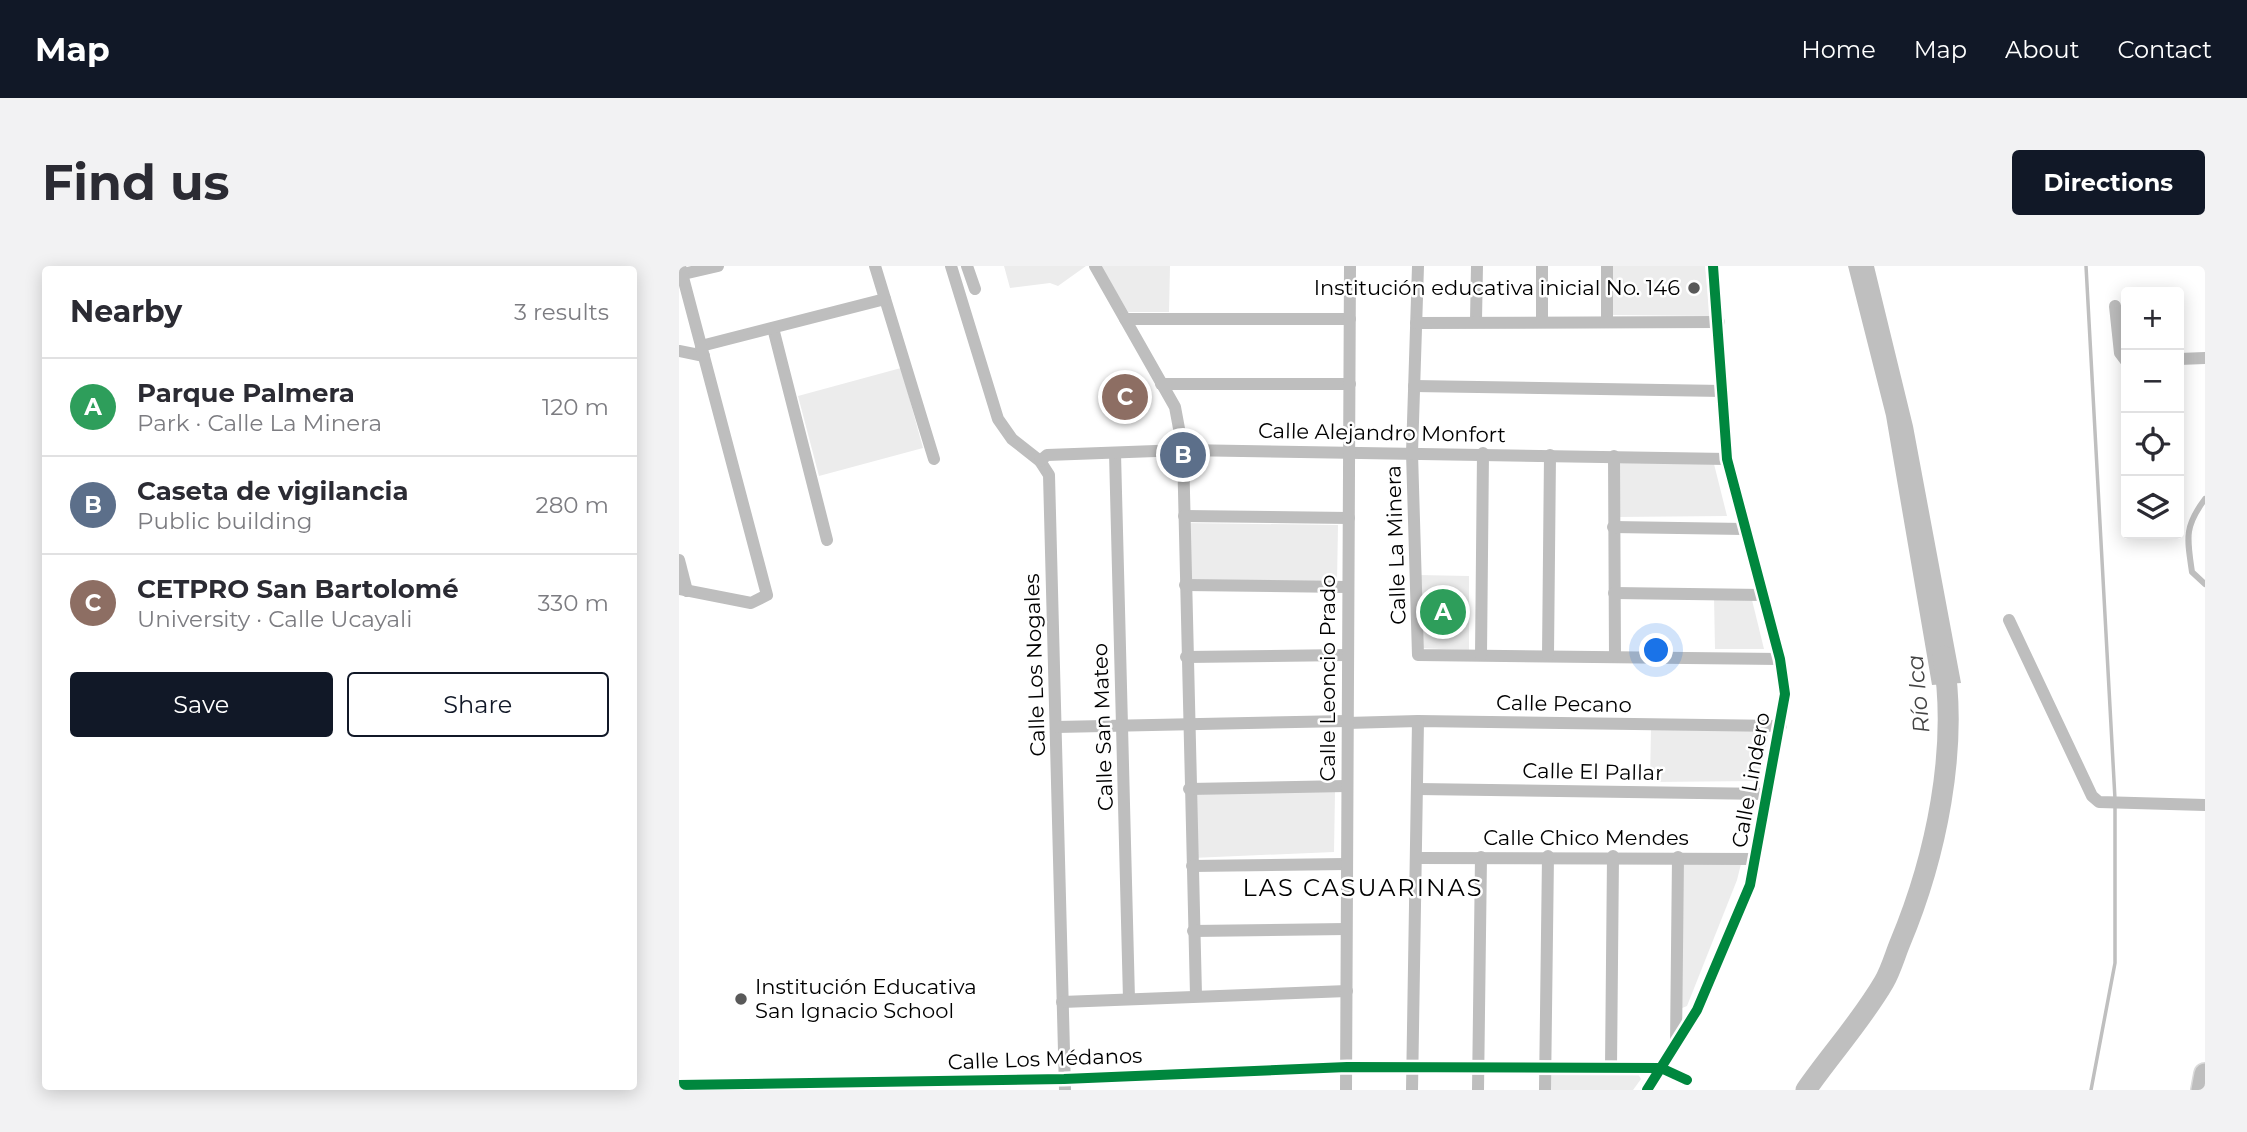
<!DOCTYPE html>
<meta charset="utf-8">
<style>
:root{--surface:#fff;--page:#f2f2f3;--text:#2b2b33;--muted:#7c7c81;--line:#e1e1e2;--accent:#111827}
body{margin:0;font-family:Montserrat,sans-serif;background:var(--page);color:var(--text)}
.controls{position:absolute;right:21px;top:21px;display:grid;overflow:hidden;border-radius:7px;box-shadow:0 4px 18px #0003}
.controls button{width:63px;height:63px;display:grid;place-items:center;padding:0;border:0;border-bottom:2px solid var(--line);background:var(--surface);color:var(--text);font:35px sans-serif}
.you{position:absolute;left:978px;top:385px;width:24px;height:24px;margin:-18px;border:5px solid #fff;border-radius:50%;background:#1a73e8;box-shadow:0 0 0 10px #1a73e833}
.badge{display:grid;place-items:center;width:46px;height:46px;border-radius:50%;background:var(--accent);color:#fff;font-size:23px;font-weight:700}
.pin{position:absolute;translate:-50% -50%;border:4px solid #fff;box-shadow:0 2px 7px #0006}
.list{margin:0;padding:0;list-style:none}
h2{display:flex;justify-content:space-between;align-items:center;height:91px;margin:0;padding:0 28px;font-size:30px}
h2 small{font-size:23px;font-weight:400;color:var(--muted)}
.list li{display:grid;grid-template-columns:46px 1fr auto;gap:21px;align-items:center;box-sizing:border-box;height:98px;padding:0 28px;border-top:2px solid var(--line)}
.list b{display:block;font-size:26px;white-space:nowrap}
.list p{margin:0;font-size:23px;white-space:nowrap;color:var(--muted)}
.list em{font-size:23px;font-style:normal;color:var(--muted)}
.actions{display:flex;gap:14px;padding:21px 28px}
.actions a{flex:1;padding:16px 0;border:2px solid var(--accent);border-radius:7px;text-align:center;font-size:24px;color:var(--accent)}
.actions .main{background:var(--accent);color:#fff}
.icon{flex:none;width:38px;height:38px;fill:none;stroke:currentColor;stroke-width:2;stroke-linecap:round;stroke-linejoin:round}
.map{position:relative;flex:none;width:1526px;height:824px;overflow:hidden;border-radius:7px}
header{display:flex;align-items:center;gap:42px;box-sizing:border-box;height:98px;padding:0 35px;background:var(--accent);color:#fff}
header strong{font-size:33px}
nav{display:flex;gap:38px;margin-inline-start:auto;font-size:24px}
.intro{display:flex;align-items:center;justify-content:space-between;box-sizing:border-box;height:168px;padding:0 42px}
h1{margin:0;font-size:49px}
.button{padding:18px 32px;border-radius:7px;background:var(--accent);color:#fff;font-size:24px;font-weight:700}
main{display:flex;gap:42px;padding:0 42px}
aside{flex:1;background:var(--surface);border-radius:7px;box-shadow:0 4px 18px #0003}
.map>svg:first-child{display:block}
</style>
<header>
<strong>Map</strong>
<nav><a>Home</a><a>Map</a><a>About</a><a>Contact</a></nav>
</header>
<div class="intro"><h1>Find us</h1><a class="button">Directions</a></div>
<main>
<aside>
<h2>Nearby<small>3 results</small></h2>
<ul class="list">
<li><span class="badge" style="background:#2e9e5b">A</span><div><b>Parque Palmera</b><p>Park · Calle La Minera</p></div><em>120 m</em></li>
<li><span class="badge" style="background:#5c6f8a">B</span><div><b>Caseta de vigilancia</b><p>Public building</p></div><em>280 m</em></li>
<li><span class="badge" style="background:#8d6e63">C</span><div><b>CETPRO San Bartolomé</b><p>University · Calle Ucayali</p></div><em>330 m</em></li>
</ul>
<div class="actions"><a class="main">Save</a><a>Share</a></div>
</aside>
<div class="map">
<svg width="1526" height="824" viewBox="0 0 1526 824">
<rect width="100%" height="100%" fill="#fff"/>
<g fill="#ececec">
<path d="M325 0H407L379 20 371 17 331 22Z"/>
<path d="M422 0H491L490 46H449Z"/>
<path d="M934 0H1026L1031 50 934 49Z"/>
<path d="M222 102 244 182 140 210 119 130Z"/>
<path d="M938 194H1034L1048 250 937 251Z"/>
<path d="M505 257 659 259 658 316 507 314Z"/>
<path d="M739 309 790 310V384L739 382Z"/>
<path d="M1035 330H1072L1085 383H1036Z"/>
<path d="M972 463 1090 465 1079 515 971 516Z"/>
<path d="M512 526H656L655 586 513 592Z"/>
<path d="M1063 594 1058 614 1008 740 1003 742 1000 595Z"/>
<path d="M866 807 959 808 962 813 954 824H866Z"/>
</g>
<path fill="#bfbfbf" d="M1169 0H1195L1234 160 1282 417 1253 419 1207 150Z"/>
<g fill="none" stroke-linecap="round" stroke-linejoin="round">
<g stroke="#bfbfbf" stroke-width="3.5">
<path d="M1407 0 1436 533"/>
<path d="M1412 824 1436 697V540"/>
</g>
<path stroke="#bfbfbf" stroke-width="21" d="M1127 824C1152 788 1183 754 1205 716 1212 704 1216 689 1221 677 1257 591 1280 482 1264 390"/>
<defs>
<path id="trunk" d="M1523 824 1526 808"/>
</defs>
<use href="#trunk" stroke="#dbdbdb" stroke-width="24"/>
<path stroke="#bebebe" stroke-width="6" d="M1526 233C1505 261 1508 272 1513 306L1526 318"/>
<g stroke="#bebebe" stroke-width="12">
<path d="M196 0 255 193"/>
<path d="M272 0 319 153 333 173 361 195 370 209 386 824"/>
<path d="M288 0 296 23"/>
<path d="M416 0 496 141 504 184 517 729"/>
<path d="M739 0 733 187 739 389 1101 393"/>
<path d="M0 9 39 0"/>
<path d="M1436 40 1441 87 1447 95"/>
<path d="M446 53H671"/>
<path d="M797 54 798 0"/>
<path d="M863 55V0"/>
<path d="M928 55V0"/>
<path d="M737 57 1040 56"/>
<path d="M94 62 148 274"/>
<path d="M22 80 206 33"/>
<path d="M0 85 25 90"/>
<path d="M1500 93 1526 92"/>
<path d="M482 118H671"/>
<path d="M735 120 1044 125"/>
<path d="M436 187 450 733"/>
<path d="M935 190 936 390"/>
<path d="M361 195 368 189 504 184 1048 193"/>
<path d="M505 250 670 252"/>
<path d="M934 261 1065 263"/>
<path d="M0 294 8 325"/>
<path d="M506 319 669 321"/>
<path d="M0 323 72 337 88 329 1 0"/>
<path d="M935 327 1084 329"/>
<path d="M1330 354 1413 530 1420 536 1526 539"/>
<path d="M802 389 804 187"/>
<path d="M869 389 871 189"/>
<path d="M507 391 669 389"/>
<path d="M668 457 739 455 1102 460"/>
<path d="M377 461 668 455"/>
<path d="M510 523 667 520"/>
<path d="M739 523 1089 528"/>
<path d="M738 592 1077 593"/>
<path d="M513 600 667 598"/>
<path d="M514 665 667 663"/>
<path d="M383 736 668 725"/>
<path d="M997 778 999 591"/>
<path d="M932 802 934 590"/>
<path d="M0 819 385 813 668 801 982 802 1008 814"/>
<path d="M667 824 671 0"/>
<path d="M733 824 739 455"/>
<path d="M799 824 802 591"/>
<path d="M866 824 869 590"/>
<path d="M968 824 1018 744 1071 619 1106 428 1101 393 1048 193 1034 0"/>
</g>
<use href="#trunk" stroke="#bebebe" stroke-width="21"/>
<defs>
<g id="cycleway">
<path d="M0 819 385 813 668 801 982 802 1008 814"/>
<path d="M968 824 1018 744 1071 619 1106 428 1101 393 1048 193 1034 0"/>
</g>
</defs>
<use href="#cycleway" stroke="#fff" stroke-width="15"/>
<use href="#cycleway" stroke="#00873e" stroke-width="10"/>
</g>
<g fill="#595959" stroke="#fff" stroke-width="2.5">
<circle cx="1015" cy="22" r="7"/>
<circle cx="62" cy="733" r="7"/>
</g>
<g text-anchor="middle" stroke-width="5" stroke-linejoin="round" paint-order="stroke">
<g font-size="21" fill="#000" stroke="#fff" text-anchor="end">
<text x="1001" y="29">Institución educativa inicial No. 146</text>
<text x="76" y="728" text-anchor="start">Institución Educativa<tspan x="76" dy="24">San Ignacio School</tspan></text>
</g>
<g font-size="21" fill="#000" stroke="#fff">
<text transform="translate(703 167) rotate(1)" y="7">Calle Alejandro Monfort</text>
<text transform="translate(717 279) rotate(-92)" y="7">Calle La Minera</text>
<text transform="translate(356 399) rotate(-92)" y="7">Calle Los Nogales</text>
<text transform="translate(649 412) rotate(-90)" y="7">Calle Leoncio Prado</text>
<text transform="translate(885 438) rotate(1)" y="7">Calle Pecano</text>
<text transform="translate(424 461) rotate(-92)" y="7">Calle San Mateo</text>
<text transform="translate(914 506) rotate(1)" y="7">Calle El Pallar</text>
<text transform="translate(1072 514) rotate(-80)" y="7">Calle Lindero</text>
<text x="907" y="579">Calle Chico Mendes</text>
<text transform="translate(366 793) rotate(-2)" y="7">Calle Los Médanos</text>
</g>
<g font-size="23" font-style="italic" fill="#444" stroke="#fff">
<text transform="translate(1239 428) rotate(-95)" y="8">Río Ica</text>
</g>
<g font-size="24" letter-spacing="2" fill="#000" stroke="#fff">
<text x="684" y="630">LAS CASUARINAS</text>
</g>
</g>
</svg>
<div class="controls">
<button>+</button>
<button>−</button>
<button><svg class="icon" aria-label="locate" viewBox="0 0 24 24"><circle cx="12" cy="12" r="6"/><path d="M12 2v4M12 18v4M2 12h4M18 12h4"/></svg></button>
<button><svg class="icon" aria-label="layers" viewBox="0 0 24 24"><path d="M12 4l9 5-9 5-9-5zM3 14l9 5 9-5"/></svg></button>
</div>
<div class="you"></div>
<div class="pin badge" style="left:764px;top:346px;background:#2e9e5b">A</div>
<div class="pin badge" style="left:504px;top:189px;background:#5c6f8a">B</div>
<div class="pin badge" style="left:446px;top:131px;background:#8d6e63">C</div>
</div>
</main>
